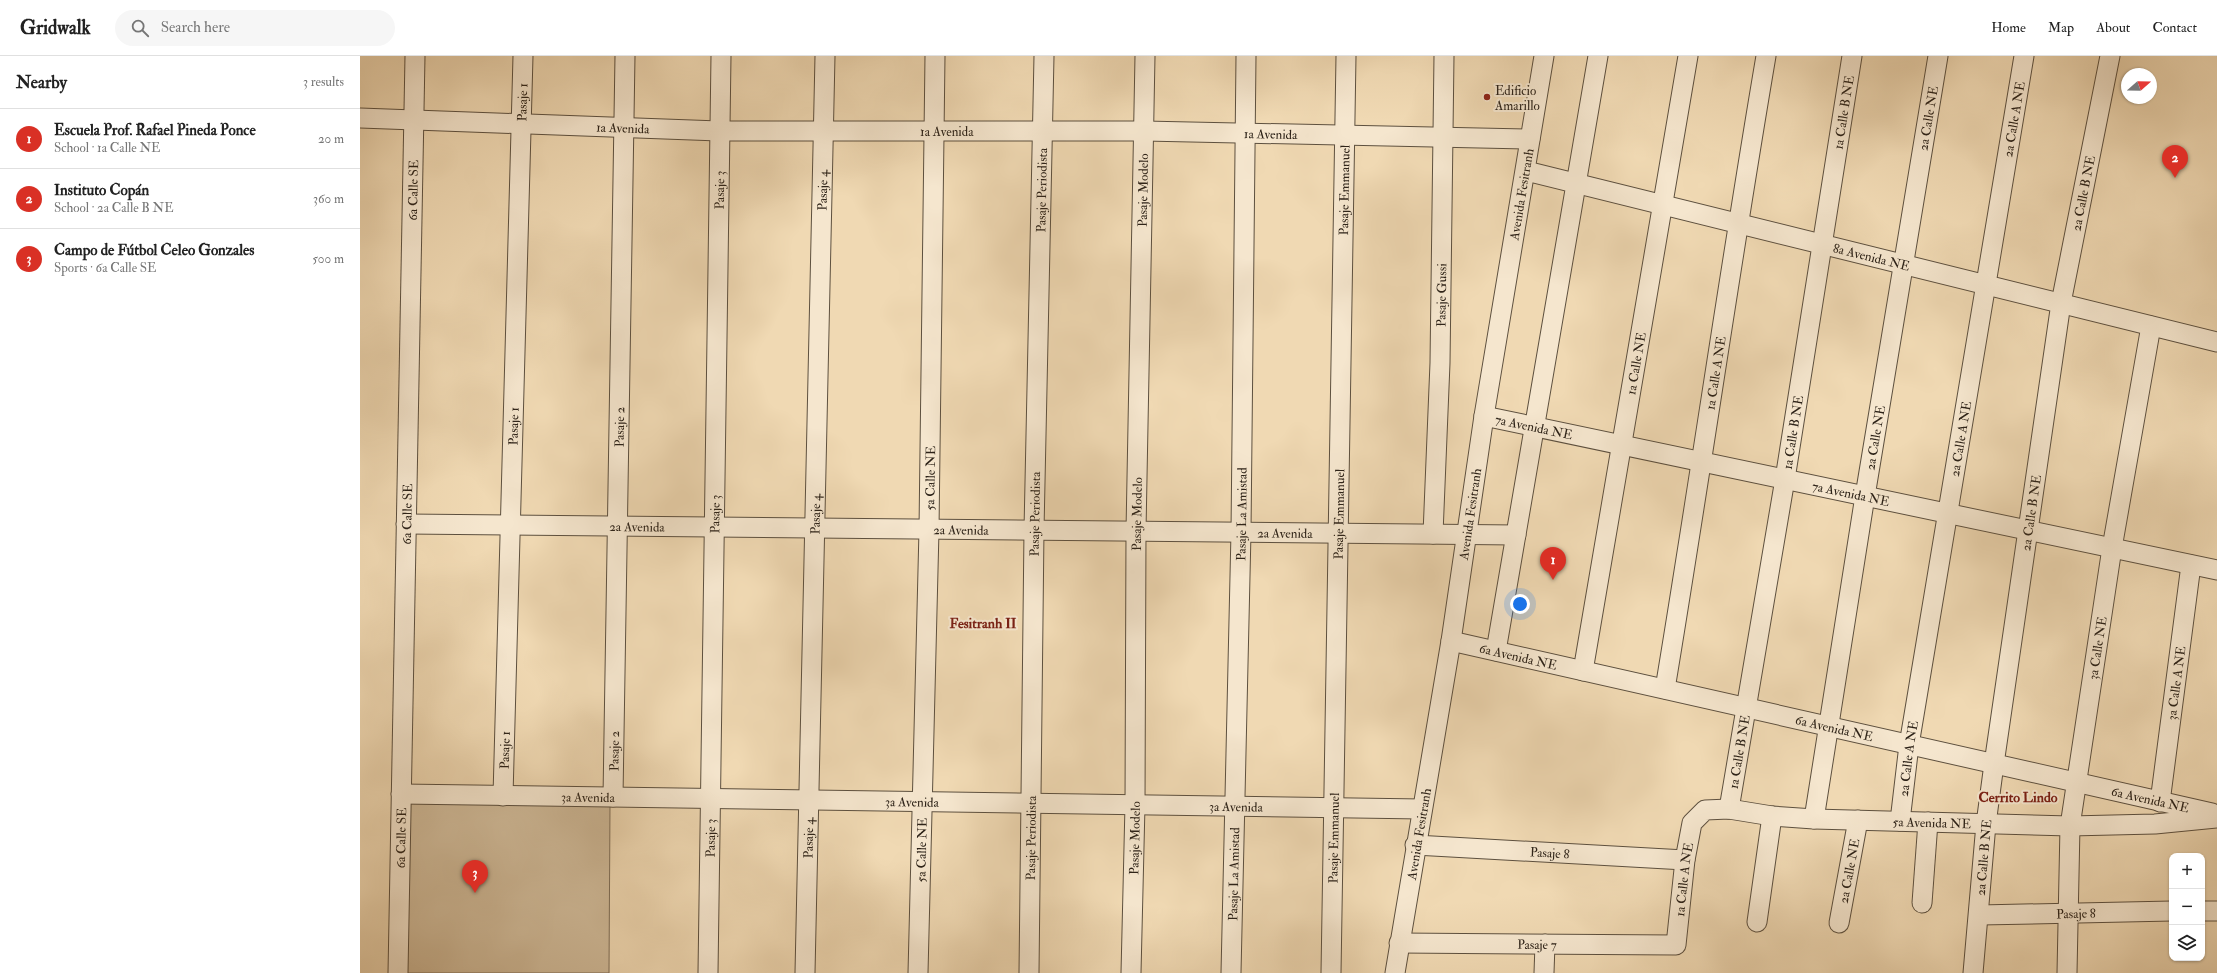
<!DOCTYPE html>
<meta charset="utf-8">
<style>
:root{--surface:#fff;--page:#f6f6f6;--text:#222;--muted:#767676;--line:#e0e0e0;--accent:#d93025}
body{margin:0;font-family:"IM FELL Double Pica",serif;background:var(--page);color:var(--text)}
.controls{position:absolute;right:12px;bottom:12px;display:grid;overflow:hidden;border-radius:8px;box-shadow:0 1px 3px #0004}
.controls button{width:36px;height:36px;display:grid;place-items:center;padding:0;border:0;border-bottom:1px solid var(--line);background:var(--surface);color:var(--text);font:20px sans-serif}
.compass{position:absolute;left:1761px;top:12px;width:36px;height:36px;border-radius:50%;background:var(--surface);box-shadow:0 1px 3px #0004;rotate:70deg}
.you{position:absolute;left:1160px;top:548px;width:14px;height:14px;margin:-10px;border:3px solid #fff;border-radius:50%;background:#1a73e8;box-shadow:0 0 0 6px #1a73e833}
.badge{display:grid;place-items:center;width:26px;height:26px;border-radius:50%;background:var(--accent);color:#fff;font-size:13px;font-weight:700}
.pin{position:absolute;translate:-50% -33px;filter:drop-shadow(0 1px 2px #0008)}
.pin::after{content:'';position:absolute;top:21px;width:14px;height:12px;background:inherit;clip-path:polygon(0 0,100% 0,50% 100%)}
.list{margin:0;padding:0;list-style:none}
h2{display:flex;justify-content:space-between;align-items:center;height:52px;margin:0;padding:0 16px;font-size:17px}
h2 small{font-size:13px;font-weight:400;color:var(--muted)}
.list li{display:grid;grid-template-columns:26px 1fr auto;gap:12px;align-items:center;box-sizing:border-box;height:60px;padding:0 16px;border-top:1px solid var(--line)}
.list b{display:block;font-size:15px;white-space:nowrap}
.list p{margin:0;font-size:13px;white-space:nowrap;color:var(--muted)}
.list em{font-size:13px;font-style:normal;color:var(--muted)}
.icon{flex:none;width:22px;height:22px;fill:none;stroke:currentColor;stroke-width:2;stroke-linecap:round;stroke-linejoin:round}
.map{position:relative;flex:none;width:1857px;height:917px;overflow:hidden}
header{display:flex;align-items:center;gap:24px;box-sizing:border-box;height:56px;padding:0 20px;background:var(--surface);border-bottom:1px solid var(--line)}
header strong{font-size:19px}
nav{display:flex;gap:22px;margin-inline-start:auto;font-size:14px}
.search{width:280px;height:36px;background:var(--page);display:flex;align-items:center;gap:10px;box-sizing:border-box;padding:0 14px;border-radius:22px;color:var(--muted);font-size:15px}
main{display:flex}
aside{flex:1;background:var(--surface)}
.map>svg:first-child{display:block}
</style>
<header>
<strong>Gridwalk</strong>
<div class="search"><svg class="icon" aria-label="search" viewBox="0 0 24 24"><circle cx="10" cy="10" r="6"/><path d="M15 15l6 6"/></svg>Search here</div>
<nav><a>Home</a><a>Map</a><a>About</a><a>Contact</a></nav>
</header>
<main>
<aside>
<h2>Nearby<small>3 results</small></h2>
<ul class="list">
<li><span class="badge">1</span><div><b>Escuela Prof. Rafael Pineda Ponce</b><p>School · 1a Calle NE</p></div><em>20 m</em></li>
<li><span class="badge">2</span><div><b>Instituto Copán</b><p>School · 2a Calle B NE</p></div><em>360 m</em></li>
<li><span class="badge">3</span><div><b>Campo de Fútbol Celeo Gonzales</b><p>Sports · 6a Calle SE</p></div><em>500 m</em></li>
</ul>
</aside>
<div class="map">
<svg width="1857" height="917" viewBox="0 0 1857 917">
<rect width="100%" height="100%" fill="#f0d9b3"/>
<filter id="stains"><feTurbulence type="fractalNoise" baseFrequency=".005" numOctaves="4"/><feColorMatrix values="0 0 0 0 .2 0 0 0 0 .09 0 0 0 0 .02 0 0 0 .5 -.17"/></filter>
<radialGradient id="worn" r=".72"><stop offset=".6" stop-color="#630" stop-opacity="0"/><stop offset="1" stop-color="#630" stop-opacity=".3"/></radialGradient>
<path fill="#cfba99" stroke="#7e6e58" d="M41 742 250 748 249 917H38Z"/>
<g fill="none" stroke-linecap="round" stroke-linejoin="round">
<defs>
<g id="minor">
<path id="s1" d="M0 62 359 75H784L1170 83"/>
<path id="s2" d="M1166 115 1857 286"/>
<path id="s3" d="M1124 360 1857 514"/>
<path id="s4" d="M46 468 1156 479"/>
<path id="s5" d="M1073 478 1080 307 1084 0"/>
<path id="s6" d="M1091 585 1852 757"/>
<path d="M1136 595 1238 0"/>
<path id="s7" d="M1223 615 1328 0"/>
<path id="s8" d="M1305 633C1340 422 1370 211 1406 0"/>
<path id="s9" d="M41 738 1062 753"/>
<path id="s10" d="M143 740 163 0"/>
<path id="s11" d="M253 741 265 0"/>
<path id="s12" d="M1800 746 1831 509"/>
<path id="s13" d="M1369 753 1425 423 1492 0"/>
<path id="s14" d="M1454 763 1505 440 1578 0"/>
<path id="s15" d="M1540 765 1549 689 1664 0"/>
<path id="s16" d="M1055 789 1325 804"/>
<path d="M1562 847 1568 766"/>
<path d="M1842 855H1857"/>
<path id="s17" d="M1620 859 1812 855"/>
<path d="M1397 866 1412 760"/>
<path id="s18" d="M1479 867 1498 764"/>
<path id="s19" d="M1039 887 1316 889 1325 804 1332 767 1345 754 1369 753 1412 760 1454 763 1710 770 1795 768 1857 762"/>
<path id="s20" d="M38 917 55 0"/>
<path id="s21" d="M348 917 361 0"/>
<path id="s22" d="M445 917 465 0"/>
<path id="s23" d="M558 917 569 474 575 0"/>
<path id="s24" d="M669 917 674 474 684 0"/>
<path id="s25" d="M771 917 775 749 776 475 785 0"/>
<path id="s26" d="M871 917 881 476 886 0"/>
<path id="s27" d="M971 917 986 0"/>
<path id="s28" d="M1035 917 1091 585 1124 360 1184 0"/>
<path d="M1184 917 1185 888"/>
<path id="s29" d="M1613 917 1626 768 1634 708 1701 247 1750 0"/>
<path id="s30" d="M1707 917 1710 770 1752 492 1791 270"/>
</g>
</defs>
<use href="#minor" stroke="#5d503f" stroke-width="21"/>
<use href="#minor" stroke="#f5e6ce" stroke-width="19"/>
</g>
<circle fill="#8f2418" stroke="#f5e6ce" stroke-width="1.5" cx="1127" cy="41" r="4"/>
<g text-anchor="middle" stroke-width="4" stroke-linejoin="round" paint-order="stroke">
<g font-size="13" fill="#2c2218" stroke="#f5e6ce" text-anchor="start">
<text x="1135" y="39">Edificio<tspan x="1135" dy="15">Amarillo</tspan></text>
</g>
<g font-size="13" fill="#2c2218" stroke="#f5e6ce">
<text dy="5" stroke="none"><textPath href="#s10" startOffset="694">Pasaje 1</textPath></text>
<text dy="5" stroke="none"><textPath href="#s13" startOffset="706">1a Calle B NE</textPath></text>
<text dy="5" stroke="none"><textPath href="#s14" startOffset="710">2a Calle NE</textPath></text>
<text dy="5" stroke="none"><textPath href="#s15" startOffset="711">2a Calle A NE</textPath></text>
<text dy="5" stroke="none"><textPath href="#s1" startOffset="263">1a Avenida</textPath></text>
<text dy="5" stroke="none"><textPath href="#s1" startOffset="587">1a Avenida</textPath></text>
<text dy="5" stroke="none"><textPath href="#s1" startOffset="911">1a Avenida</textPath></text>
<text dy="5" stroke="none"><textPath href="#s20" startOffset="783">6a Calle SE</textPath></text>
<text dy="5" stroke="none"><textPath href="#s21" startOffset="783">Pasaje 3</textPath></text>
<text dy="5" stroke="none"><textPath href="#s22" startOffset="783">Pasaje 4</textPath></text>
<text dy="5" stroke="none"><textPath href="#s24" startOffset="783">Pasaje Periodista</textPath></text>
<text dy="5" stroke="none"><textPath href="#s25" startOffset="783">Pasaje Modelo</textPath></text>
<text dy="5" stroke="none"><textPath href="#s27" startOffset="783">Pasaje Emmanuel</textPath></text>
<text dy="5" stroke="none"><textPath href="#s29" startOffset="788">2a Calle B NE</textPath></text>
<text dy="5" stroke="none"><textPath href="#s28" startOffset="789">Avenida Fesitranh</textPath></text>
<text dy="5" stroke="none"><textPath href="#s2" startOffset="356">8a Avenida NE</textPath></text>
<text dy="5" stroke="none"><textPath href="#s5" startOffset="239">Pasaje Gussi</textPath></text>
<text dy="5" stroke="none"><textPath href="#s7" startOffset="312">1a Calle NE</textPath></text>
<text dy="5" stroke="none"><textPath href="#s8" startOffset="320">1a Calle A NE</textPath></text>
<text dy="5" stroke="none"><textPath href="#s10" startOffset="370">Pasaje 1</textPath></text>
<text dy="5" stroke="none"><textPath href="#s3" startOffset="51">7a Avenida NE</textPath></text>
<text dy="5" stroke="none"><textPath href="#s11" startOffset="370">Pasaje 2</textPath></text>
<text dy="5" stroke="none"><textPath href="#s13" startOffset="382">1a Calle B NE</textPath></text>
<text dy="5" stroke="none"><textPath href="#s14" startOffset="386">2a Calle NE</textPath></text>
<text dy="5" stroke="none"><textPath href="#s15" startOffset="387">2a Calle A NE</textPath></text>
<text dy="5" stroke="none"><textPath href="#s23" startOffset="495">5a Calle NE</textPath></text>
<text dy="5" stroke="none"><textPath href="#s3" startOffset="375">7a Avenida NE</textPath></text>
<text dy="5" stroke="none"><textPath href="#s29" startOffset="464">2a Calle B NE</textPath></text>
<text dy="5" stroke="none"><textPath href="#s22" startOffset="459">Pasaje 4</textPath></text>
<text dy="5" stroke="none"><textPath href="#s24" startOffset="459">Pasaje Periodista</textPath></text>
<text dy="5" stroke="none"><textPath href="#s25" startOffset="459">Pasaje Modelo</textPath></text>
<text dy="5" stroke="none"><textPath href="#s27" startOffset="459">Pasaje Emmanuel</textPath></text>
<text dy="5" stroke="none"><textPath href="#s20" startOffset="459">6a Calle SE</textPath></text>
<text dy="5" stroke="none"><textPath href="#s21" startOffset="459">Pasaje 3</textPath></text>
<text dy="5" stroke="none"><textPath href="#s26" startOffset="459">Pasaje La Amistad</textPath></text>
<text dy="5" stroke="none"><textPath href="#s28" startOffset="465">Avenida Fesitranh</textPath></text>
<text dy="5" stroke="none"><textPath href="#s4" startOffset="231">2a Avenida</textPath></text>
<text dy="5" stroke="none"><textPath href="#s4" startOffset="555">2a Avenida</textPath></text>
<text dy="5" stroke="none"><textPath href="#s4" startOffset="879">2a Avenida</textPath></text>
<text dy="5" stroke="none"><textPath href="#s30" startOffset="327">3a Calle NE</textPath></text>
<text dy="5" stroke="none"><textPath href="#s6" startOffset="69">6a Avenida NE</textPath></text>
<text dy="5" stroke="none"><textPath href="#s12" startOffset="120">3a Calle A NE</textPath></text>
<text dy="5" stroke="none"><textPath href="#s6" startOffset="393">6a Avenida NE</textPath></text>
<text dy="5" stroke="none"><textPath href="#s10" startOffset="46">Pasaje 1</textPath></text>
<text dy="5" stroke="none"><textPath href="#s11" startOffset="46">Pasaje 2</textPath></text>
<text dy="5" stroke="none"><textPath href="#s13" startOffset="58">1a Calle B NE</textPath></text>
<text dy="5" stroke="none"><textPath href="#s15" startOffset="63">2a Calle A NE</textPath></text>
<text dy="5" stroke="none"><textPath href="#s9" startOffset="187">3a Avenida</textPath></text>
<text dy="5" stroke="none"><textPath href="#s6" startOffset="717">6a Avenida NE</textPath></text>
<text dy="5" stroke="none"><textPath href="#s9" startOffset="511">3a Avenida</textPath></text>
<text dy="5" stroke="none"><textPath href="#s9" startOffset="835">3a Avenida</textPath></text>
<text dy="5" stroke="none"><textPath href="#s19" startOffset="646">5a Avenida NE</textPath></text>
<text dy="5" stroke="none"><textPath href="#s28" startOffset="141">Avenida Fesitranh</textPath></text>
<text dy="5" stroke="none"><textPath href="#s20" startOffset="135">6a Calle SE</textPath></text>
<text dy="5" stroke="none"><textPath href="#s21" startOffset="135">Pasaje 3</textPath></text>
<text dy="5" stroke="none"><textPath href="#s22" startOffset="135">Pasaje 4</textPath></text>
<text dy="5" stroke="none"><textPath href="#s24" startOffset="135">Pasaje Periodista</textPath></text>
<text dy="5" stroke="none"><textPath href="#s25" startOffset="135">Pasaje Modelo</textPath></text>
<text dy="5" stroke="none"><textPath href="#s27" startOffset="135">Pasaje Emmanuel</textPath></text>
<text dy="5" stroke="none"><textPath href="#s23" startOffset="123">5a Calle NE</textPath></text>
<text dy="5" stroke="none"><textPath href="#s16" startOffset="135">Pasaje 8</textPath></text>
<text dy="5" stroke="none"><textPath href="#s29" startOffset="116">2a Calle B NE</textPath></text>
<text dy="5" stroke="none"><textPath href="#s18" startOffset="53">2a Calle NE</textPath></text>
<text dy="5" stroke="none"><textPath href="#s26" startOffset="99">Pasaje La Amistad</textPath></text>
<text dy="5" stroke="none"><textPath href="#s19" startOffset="343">1a Calle A NE</textPath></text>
<text dy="5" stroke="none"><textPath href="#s17" startOffset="96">Pasaje 8</textPath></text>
<text dy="5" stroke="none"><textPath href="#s19" startOffset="138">Pasaje 7</textPath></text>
</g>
<g font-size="14" font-weight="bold" fill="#7a1f14" stroke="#f5e6ce">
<text x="623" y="572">Fesitranh II</text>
<text x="1658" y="746">Cerrito Lindo</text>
</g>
</g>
<rect width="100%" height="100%" filter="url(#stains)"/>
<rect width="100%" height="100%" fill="url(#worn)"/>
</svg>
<div class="controls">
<button>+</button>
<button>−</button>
<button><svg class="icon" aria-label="layers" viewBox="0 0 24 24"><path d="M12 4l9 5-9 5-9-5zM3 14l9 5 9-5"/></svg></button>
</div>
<svg class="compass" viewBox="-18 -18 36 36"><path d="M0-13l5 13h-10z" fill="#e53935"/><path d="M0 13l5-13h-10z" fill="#767676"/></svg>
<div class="you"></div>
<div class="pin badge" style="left:1193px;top:524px">1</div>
<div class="pin badge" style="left:1815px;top:122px">2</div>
<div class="pin badge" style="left:115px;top:837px">3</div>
</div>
</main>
